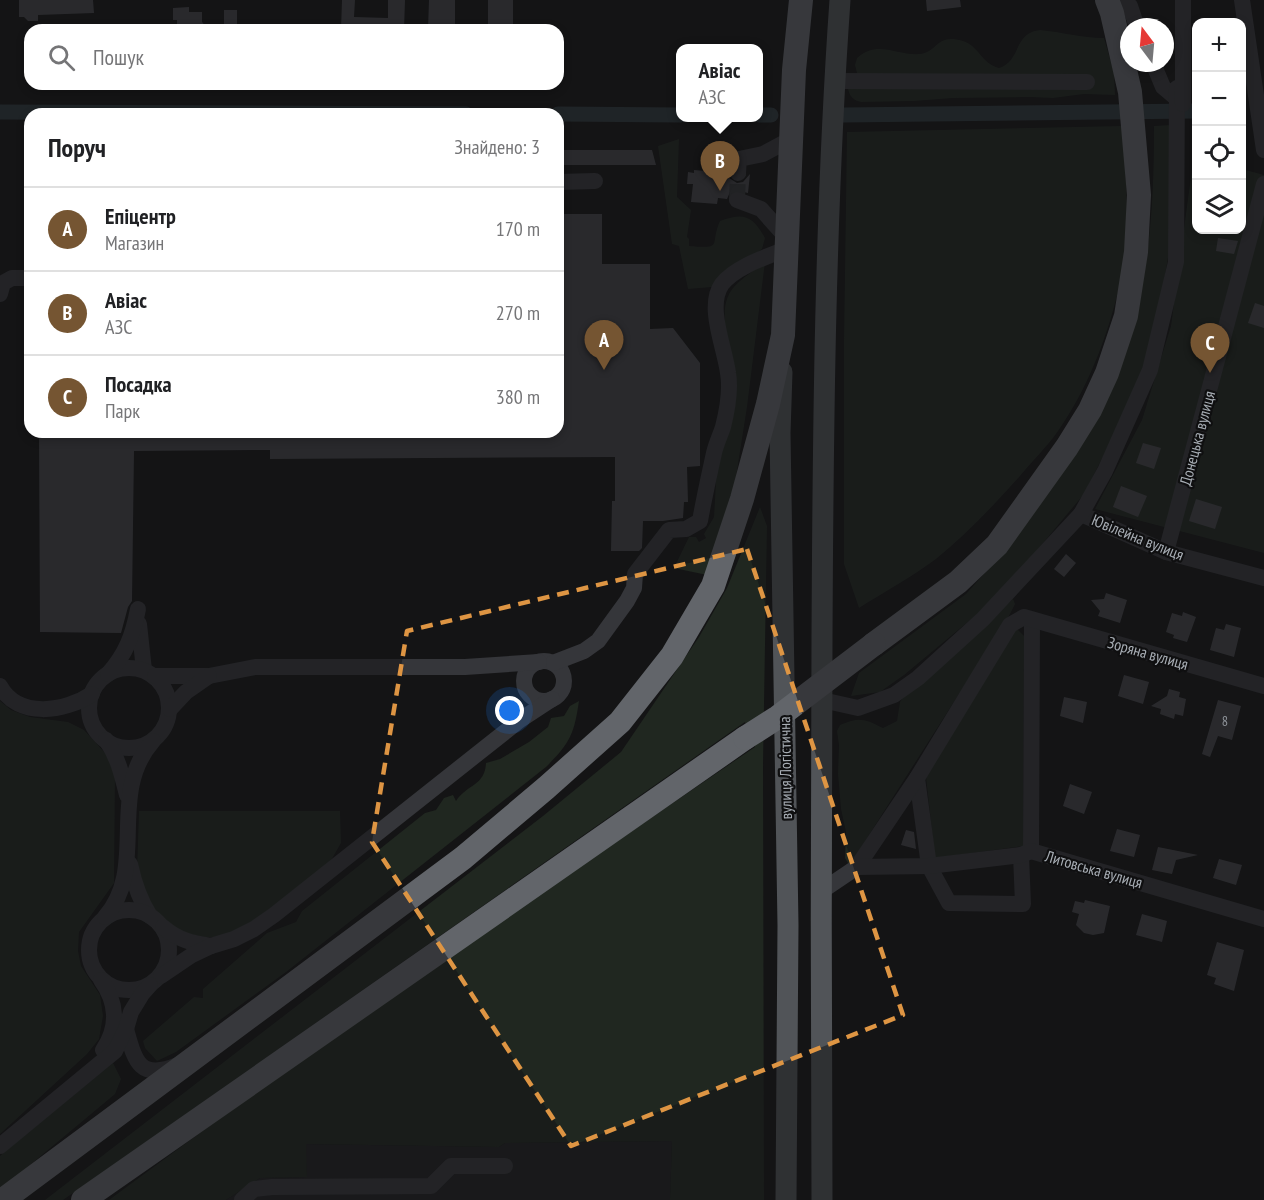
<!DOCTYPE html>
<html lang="uk">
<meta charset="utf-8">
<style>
:root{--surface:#fff;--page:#f2f2f2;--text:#202124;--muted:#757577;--line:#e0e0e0;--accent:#755532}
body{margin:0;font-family:"PT Sans Narrow",sans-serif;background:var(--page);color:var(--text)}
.controls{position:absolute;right:18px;top:18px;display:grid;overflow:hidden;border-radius:12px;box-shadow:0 3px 9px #0003}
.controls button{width:54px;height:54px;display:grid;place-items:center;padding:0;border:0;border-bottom:2px solid var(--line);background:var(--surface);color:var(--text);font:30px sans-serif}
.compass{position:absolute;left:1120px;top:18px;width:54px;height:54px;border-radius:50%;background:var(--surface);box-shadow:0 3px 9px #0003;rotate:344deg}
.you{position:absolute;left:510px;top:711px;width:21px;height:21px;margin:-15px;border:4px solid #fff;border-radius:50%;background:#1a73e8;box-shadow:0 0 0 9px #1a73e833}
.badge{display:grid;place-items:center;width:39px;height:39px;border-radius:50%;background:var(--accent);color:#fff;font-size:20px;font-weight:700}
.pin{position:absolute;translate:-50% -50px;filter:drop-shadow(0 2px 3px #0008)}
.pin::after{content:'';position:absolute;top:32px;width:21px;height:18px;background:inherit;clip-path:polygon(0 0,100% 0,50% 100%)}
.popup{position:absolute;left:676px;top:44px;width:87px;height:78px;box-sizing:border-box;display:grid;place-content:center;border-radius:12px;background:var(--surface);filter:drop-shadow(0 2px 4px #0005);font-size:20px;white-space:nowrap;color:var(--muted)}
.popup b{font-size:22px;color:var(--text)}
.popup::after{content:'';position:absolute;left:50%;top:100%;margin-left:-12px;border:12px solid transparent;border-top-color:var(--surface)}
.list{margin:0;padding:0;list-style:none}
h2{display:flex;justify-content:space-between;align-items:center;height:78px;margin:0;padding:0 24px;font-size:26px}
h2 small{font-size:20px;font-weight:400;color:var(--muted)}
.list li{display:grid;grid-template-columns:39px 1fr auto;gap:18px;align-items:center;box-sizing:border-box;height:84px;padding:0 24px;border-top:2px solid var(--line)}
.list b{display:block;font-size:22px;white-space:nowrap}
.list p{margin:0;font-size:20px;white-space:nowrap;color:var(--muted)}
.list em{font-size:20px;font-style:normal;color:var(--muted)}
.icon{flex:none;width:33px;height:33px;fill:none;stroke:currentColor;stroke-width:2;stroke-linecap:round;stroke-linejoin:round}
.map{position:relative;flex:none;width:1264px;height:1200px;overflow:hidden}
.search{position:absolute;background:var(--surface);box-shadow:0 3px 9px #0003;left:24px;top:24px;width:540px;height:66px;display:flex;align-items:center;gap:15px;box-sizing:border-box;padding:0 21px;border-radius:18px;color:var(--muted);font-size:22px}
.panel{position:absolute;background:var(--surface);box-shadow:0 3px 9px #0003;left:24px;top:108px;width:540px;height:330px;border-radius:18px}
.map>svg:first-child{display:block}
</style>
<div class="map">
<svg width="1264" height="1200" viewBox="0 0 1264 1200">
<rect width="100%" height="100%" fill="#141415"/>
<path fill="#202022" d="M672 1141 670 1200H226L260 1178 307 1177 305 1144 499 1147 505 1143Z"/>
<g fill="#202720">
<path d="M1040 30C1062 32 1082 38 1104 38L1114 73 1115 95 1084 94 1053 98 1030 97 953 98 914 101 861 102C846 99 848 86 847 73L853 78 857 73 855 65 857 58C877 39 898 56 920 54 939 51 936 33 963 41 978 45 982 64 999 68 1022 60 1013 33 1040 30Z"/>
<path d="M1171 125 1169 252 1153 344 1124 415 1084 494 1023 567 981 611 904 675 880 692 851 696 859 673 966 594 1010 545 1141 291C1152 236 1154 182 1154 126Z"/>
<path d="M1122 126C1126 172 1130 221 1123 267 1113 323 1091 384 1058 431 1047 447 1032 461 1020 476 993 506 967 534 936 559 912 577 884 592 859 608L844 564V342L847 132Z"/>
<path d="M679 139 677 197 691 210 687 237 689 239V246C725 249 709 245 720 221 744 212 753 216 765 238L762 249 712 287 688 289 679 246 672 244 658 146Z"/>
<path d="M1196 167V230H1242V169L1264 175V553L1095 509 1142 420 1171 326 1192 169Z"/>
<path d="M765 262 747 407 730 515 707 575 674 568 689 537H696L699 542 706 538 704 534 714 517 725 323C722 287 740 282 765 262Z"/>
<path d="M760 507 767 526 763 764 764 1200H670L672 1141 505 1143 499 1147 306 1144 307 1177 260 1178 226 1200H109C319 1043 538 895 755 747L745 722 63 1200H45L543 816 621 752 699 637 727 588Z"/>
<path d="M1013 599 1015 604 1010 614 858 852 854 863H848L845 858 846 832 841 809 838 774 839 745 837 731 840 725C859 717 864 718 883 728L897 721 900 702 905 695Z"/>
<path d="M1016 628 1024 636 1023 846 935 858 926 777Z"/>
<path d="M0 701 11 710 30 717 68 722 84 730 106 754 115 774 114 883 79 932 78 951 81 966 100 995 103 1016 99 1039 87 1054 0 1134Z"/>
<path d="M579 701C574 735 570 743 546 767L286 972 176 1052 157 1061 145 1048 143 1041 194 997 203 998V989L267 933 296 922 302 911 425 813 436 810 444 798 453 795 456 801C467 784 485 786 486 763L500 759 529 742 548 727 551 718 564 716 570 706Z"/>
<path d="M139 811H340L341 843 330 862 242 930 217 937H205L183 933 160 918 148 903 137 872Z"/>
<path d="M113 1063 121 1079 115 1094 0 1190V1156Z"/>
</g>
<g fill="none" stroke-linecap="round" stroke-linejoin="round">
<g stroke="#2e383c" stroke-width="15">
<path d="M0 112 466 114"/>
<path d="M558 114 681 115"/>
<path d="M759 115H771"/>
<path d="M843 115 1196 111"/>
</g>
</g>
<g fill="#434448">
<path d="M19 0H93L94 13 38 15V21H28L24 17H19Z"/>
<path d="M342 0H355L354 17 388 18V0H405L404 30H341Z"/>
<path d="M429 0H455V30H428Z"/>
<path d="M488 0H513V27L488 28Z"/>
<path d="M926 0H960L961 7 927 11Z"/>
<path d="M189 7V12H202V22L209 30H177V20H173V8Z"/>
<rect x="224" y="10" width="13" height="14"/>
<path d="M558 150H652L656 165H558Z"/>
<path d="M706 165 720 166V172H728L729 178 737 183 743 182 750 174 748 193 735 190 730 192 727 199 718 198 717 204 691 202 693 184H687L688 172 694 173V170L706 171Z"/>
<path d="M558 214H602V264H650V329L673 328 700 363V466L687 467 688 502H684L683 518 663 521H643L642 548 639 551H611L612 501H615V457L270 459V450L134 451 132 601 128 607 121 633 40 632 39 432H558Z"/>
<path d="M1218 238 1238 241 1234 254 1216 251Z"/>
<path d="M1255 303 1264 306V328L1248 323Z"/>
<path d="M1143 443 1161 448 1154 469 1136 463Z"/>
<path d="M1121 486 1147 496 1138 517 1113 507Z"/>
<path d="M1196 499 1222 507 1215 529 1189 521Z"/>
<path d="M1066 554 1076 563 1064 577 1054 569Z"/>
<path d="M1106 593 1127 600 1120 623 1098 616 1100 611 1091 600 1104 599Z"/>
<path d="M1183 612 1196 617 1187 642 1173 638 1174 635 1166 632 1172 613 1182 616Z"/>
<path d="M1226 624 1241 628 1234 657 1210 650 1216 628 1224 630Z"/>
<path d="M1124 675 1149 682 1143 704 1118 696Z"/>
<path d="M1169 689 1180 692 1179 697 1186 699 1183 716 1175 714 1174 719 1160 714 1161 709 1151 706 1167 696Z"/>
<path d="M1064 697 1087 702 1083 723 1060 716Z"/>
<path d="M1218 700 1241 706 1232 740 1218 736 1210 757 1202 754Z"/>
<path d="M1070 784 1092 792 1084 814 1063 806Z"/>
<path d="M1117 829 1140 835 1134 857 1110 851Z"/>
<path d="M906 830 914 832 916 849 901 845Z"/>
<path d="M1158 847 1198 855 1176 860 1172 874 1152 870Z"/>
<path d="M1219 859 1242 865 1236 885 1213 878Z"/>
<path d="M1085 900 1110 906 1104 933 1093 935 1084 933 1076 925 1079 914 1072 912 1075 901 1084 903Z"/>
<path d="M1142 914 1167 921 1162 942 1136 935Z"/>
<path d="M1217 942 1244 950 1234 991 1214 984 1216 978 1207 975Z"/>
</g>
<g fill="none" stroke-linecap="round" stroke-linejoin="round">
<path stroke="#313335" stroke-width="16" stroke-dasharray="16 8" stroke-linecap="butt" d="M737 200 738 173"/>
<g stroke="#35363a" stroke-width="16">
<path d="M1122 0 1130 6 1137 27"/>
<path d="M1242 0 1264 150"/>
<path d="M1153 63 1163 87 1182 103"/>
<path d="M835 81 1087 82"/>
<path d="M738 173 739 159 763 154 791 139"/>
<path d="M558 182 595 181"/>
<path d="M737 200 761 209 786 237"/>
<path d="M0 294 3 283 12 278H30"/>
<path d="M1081 514 1166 552 1264 578"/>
<path d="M1166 552 1264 184"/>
<path d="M139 624 144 670"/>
<circle cx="544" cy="681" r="20"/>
<path d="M553 663 584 651 598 641 627 601 634 588 635 574 669 530 686 529 700 521C704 498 709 476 714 453 716 444 720 436 723 427 727 411 731 390 728 373 725 348 706 306 722 284 735 267 766 257 786 249"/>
<circle cx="129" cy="708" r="40"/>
<path d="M108 674C126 654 133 635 138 609"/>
<path d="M155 676H209L255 667H465L539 662"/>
<path d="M0 686C18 719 65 712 92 694"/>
<path d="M822 700 858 708 894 695 918 678 983 619 1081 514 1105 471 1150 370 1176 262 1177 88"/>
<path d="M170 709 186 692 209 676"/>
<path d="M106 740C118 757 122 775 127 795"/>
<path d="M917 778 929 866 949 903 1023 904 1021 855"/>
<path d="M1031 851 1032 621"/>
<path d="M130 864C134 883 139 899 150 916"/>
<path d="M857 867 917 778 1010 625 1024 617 1264 686"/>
<path d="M820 892 857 867 929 866 1021 855 1031 851 1264 919"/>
<circle cx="129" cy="950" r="40"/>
<path d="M105 917C149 867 106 794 153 741"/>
<path d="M163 927C178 940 192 943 211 946"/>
<path d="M161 976 192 955 211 946 234 939 254 929 274 915 520 720 552 699"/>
<path d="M101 980C117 1002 119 1027 103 1050"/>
<path d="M126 1029C135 1061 139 1081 178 1065"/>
<path d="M0 1146 115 1051 126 1029 131 1012 142 994 150 985"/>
<path d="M242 1200 254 1189 272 1187 431 1186 451 1166H505"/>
</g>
<g stroke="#515458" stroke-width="21">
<path d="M782 372 780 433 788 925 786 1200"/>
<path d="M822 1200C821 1013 821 826 822 639 823 426 825 213 840 0"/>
</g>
<g stroke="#62656a" stroke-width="24">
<path d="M874 644 958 582 997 545 1067 447 1090 410 1107 373 1126 316 1136 252 1139 195 1130 92 1112 13 1107 0"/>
<path d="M3 1200 463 858 546 788 620 722 672 656 713 586 742 499 768 404 783 335 794 70 801 0"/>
<path d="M83 1200 745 738"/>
</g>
<path stroke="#35363a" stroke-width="16" d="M1182 90 1183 104V0"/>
<path stroke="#62656a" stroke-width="24" d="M745 738 778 717 874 644"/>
</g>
<path d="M0 0H1264V1200H0ZM747 549 903 1015 571 1146 372 842 407 631Z" fill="#141415" fill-opacity=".55" fill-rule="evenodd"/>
<path fill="none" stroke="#de9543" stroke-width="4.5" stroke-dasharray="12 8" stroke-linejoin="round" d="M747 549 903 1015 571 1146 372 842 407 631Z"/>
<g text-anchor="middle" stroke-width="4.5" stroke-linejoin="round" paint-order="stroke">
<g font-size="14" fill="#8e9399">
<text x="1225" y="726">8</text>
</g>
<g font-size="16" fill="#a7adb4" stroke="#0f0f10">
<text transform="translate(1197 438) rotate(-75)" y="6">Донецька вулиця</text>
<text transform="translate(1138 537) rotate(22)" y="6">Ювілейна вулиця</text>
<text transform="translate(1148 653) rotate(16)" y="6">Зоряна вулиця</text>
<text transform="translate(785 768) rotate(-91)" y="6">вулиця Логістична</text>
<text transform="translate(1094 869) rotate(16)" y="6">Литовська вулиця</text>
</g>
</g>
</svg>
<div class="controls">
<button>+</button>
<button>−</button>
<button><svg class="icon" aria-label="locate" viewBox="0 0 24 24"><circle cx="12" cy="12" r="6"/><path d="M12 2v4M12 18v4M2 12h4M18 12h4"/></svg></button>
<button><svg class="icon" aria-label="layers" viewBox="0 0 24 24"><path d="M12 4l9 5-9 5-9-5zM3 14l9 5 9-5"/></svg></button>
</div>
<svg class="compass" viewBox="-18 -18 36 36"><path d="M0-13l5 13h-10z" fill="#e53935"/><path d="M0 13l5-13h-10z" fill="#757577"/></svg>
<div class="you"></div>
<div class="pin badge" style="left:604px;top:370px">A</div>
<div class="pin badge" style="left:720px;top:191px">B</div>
<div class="popup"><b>Авіас</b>АЗС</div>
<div class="pin badge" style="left:1210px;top:373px">C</div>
<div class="search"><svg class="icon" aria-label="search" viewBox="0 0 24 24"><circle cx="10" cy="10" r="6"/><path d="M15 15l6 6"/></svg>Пошук</div>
<section class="panel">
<h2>Поруч<small>Знайдено: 3</small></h2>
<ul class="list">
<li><span class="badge">A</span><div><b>Епіцентр</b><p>Магазин</p></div><em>170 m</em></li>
<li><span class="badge">B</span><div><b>Авіас</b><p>АЗС</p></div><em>270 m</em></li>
<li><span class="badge">C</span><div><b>Посадка</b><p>Парк</p></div><em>380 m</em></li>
</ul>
</section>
</div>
